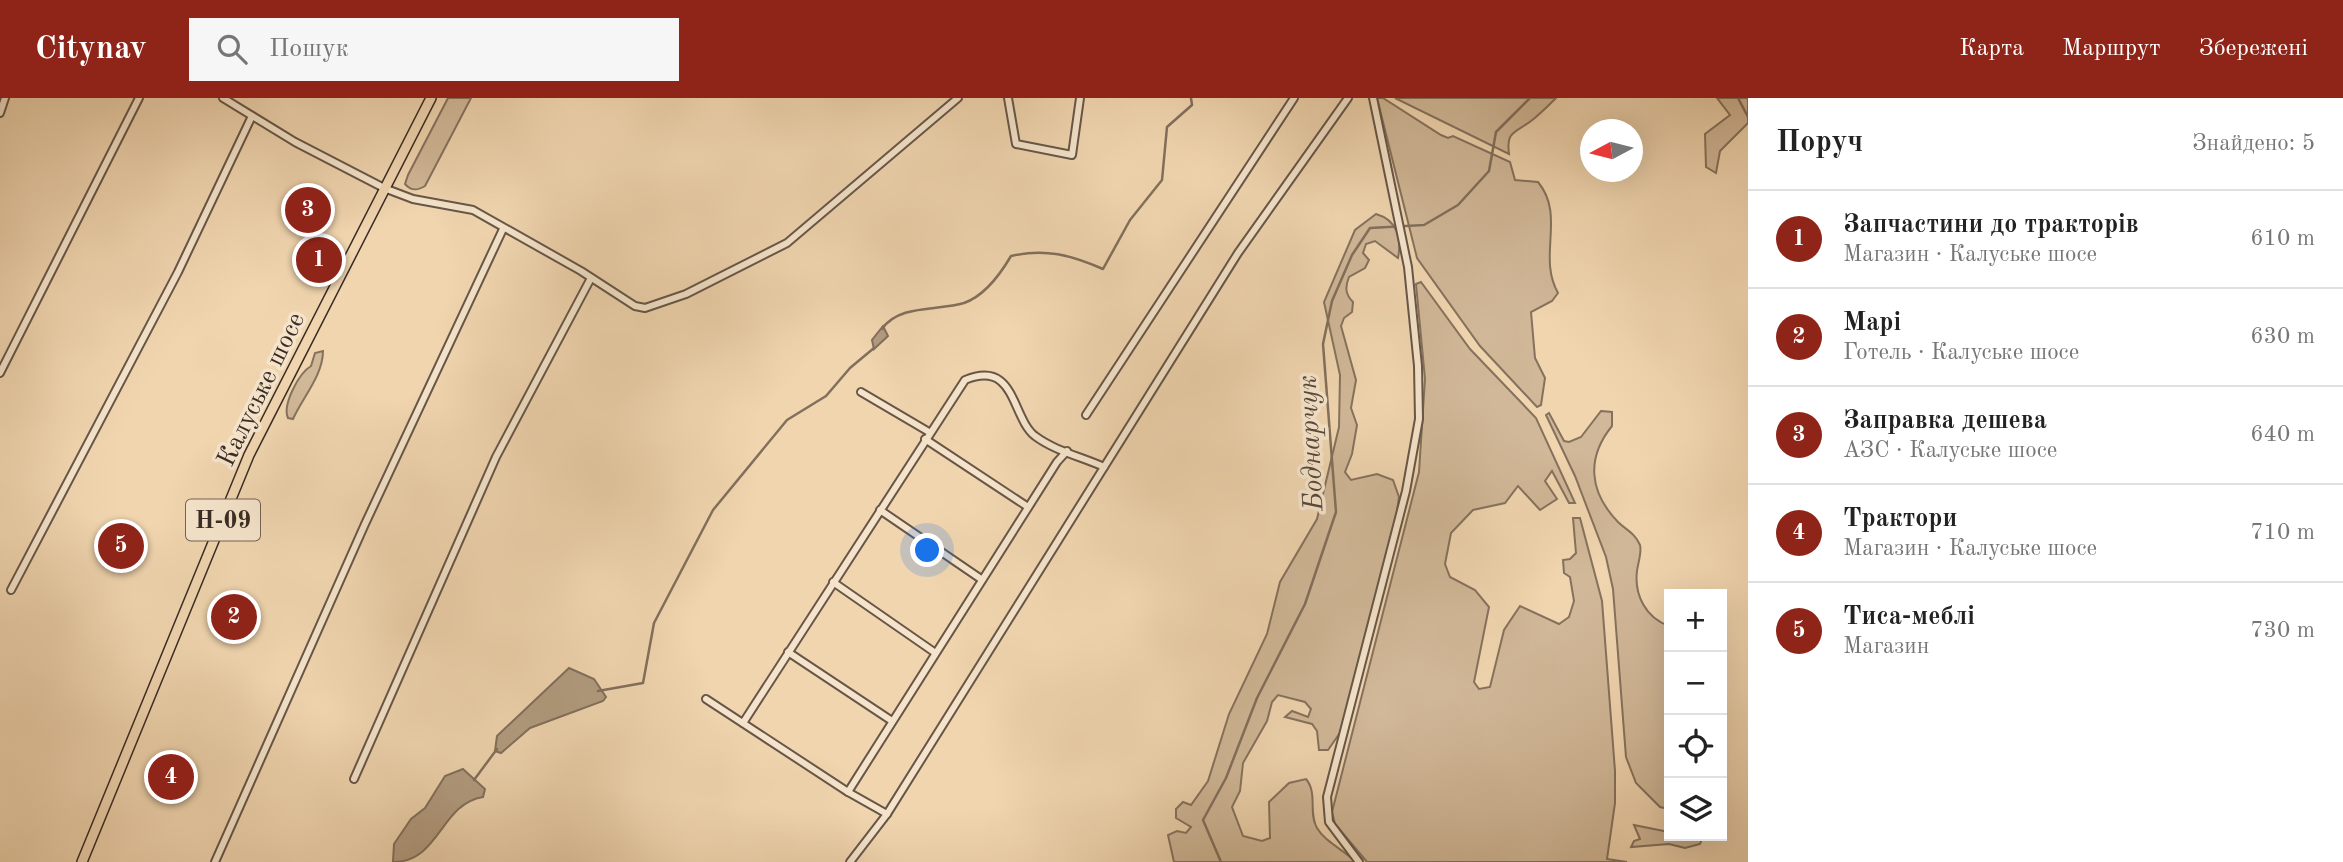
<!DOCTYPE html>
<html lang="uk">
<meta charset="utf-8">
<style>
:root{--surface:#fff;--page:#f6f6f6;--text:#222;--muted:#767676;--line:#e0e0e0;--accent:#8f2418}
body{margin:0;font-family:"Old Standard TT",serif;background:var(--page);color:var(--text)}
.controls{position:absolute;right:21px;bottom:21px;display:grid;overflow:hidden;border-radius:0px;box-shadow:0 7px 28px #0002}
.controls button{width:63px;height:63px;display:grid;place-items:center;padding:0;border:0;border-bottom:2px solid var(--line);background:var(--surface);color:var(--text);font:35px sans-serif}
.compass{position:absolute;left:1580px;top:21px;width:63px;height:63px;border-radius:50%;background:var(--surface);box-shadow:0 7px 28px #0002;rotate:263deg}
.you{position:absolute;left:928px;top:453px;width:24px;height:24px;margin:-18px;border:5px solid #fff;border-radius:50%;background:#1a73e8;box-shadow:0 0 0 10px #1a73e833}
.badge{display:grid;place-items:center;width:46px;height:46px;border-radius:50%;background:var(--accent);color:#fff;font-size:23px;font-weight:700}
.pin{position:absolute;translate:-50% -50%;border:4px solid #fff;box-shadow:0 2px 7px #0006}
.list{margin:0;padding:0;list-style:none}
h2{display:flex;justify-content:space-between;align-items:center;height:91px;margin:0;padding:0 28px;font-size:30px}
h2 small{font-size:23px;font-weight:400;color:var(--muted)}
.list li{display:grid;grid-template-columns:46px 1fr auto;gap:21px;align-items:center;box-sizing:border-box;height:98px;padding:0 28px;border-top:2px solid var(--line)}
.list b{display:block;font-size:26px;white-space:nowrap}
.list p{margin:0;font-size:23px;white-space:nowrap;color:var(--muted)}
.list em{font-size:23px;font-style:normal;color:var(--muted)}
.icon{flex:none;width:38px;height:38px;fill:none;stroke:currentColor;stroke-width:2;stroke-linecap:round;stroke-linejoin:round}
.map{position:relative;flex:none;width:1748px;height:764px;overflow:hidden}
header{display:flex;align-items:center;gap:42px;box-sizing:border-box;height:98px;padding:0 35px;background:var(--accent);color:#fff}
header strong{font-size:33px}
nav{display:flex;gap:38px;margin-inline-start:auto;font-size:24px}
.search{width:490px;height:63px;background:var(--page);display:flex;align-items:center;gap:18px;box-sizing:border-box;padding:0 24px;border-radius:0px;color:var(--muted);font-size:26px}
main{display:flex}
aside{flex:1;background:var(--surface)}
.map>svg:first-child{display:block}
</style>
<header>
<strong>Citynav</strong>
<div class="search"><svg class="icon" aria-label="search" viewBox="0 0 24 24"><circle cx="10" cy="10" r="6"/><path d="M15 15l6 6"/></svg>Пошук</div>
<nav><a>Карта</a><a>Маршрут</a><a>Збережені</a></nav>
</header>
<main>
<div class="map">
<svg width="1748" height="764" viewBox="0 0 1748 764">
<rect width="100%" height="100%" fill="#f0d5af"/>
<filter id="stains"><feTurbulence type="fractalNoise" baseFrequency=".00286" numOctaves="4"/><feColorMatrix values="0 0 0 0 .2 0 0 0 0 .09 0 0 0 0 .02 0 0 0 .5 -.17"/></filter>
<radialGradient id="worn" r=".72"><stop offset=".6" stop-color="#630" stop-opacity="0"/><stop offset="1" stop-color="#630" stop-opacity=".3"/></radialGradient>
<g fill="#d1b898" stroke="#85725e" stroke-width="2">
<path d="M448 0H471L425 88C417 93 411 93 405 86L408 77Z"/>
<path d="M1377 0H1383L1441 37 1448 40 1453 38 1510 64 1515 82 1538 84C1566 118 1537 158 1558 195L1552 203 1531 214 1535 260 1545 280 1541 307 1537 309 1480 248 1417 160Z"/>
<path d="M1395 0H1556C1549 7 1539 17 1531 23 1515 35 1506 33 1509 56Z"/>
<path d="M1717 0H1748V25L1720 53 1716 75 1706 69 1705 36 1730 17Z"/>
<path d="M1376 116C1397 122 1402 140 1398 160L1375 143 1366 146 1363 155 1369 162 1365 170 1349 179C1345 189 1345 196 1353 204L1352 214 1344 220 1341 228 1356 282 1351 310 1357 327 1352 356 1345 374 1351 382 1377 376 1393 382 1399 399 1395 428 1344 629 1328 652H1319L1317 633 1312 626 1285 619 1292 613 1308 619 1311 611 1305 604 1278 597 1272 604 1267 623 1243 665 1240 693 1232 709 1243 738 1262 743 1270 740 1269 704 1289 685 1306 681C1318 695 1308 715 1317 730 1325 744 1344 752 1356 764H1174L1168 737 1177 733 1186 735 1191 729 1176 720V711L1183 704 1191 707 1208 683 1229 616 1267 536 1280 484 1317 421 1339 329 1340 277 1324 204 1355 132Z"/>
<path d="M1421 184 1470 251 1536 320 1575 405H1569L1552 373 1545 383 1557 401 1540 412 1518 388 1505 405 1473 412 1451 435 1445 466 1450 479 1475 492 1489 509 1474 584 1479 591 1490 589 1504 532 1520 508 1559 526 1569 519 1574 503 1570 479 1564 475 1563 462 1570 461 1576 455 1573 420H1580L1602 503 1615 673V705L1607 761 1627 764H1367L1335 726 1332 714 1419 374 1425 281 1416 186Z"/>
<path d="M323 253C323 277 303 299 293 321L288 320C282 307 299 275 311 268L315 255Z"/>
<path d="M1601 313 1612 314V328C1586 360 1589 394 1618 424 1626 432 1635 435 1640 447 1642 454 1638 465 1637 473 1634 497 1646 520 1669 528V711L1660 709 1636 685 1626 659 1613 491 1606 459 1575 378 1546 317 1549 315 1564 343 1569 344 1581 339Z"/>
<path d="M1634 727 1669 734V738H1703L1700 746 1685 750 1669 746 1631 749 1634 743 1640 741Z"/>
</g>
<g fill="#b29c80" stroke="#826f5c" stroke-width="2">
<path d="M883 228 888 238 874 251 872 242Z"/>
<path d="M569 570 594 581 606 599 603 603 530 630 501 655 495 653 497 638Z"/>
<path d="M463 671 485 691 483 699C440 706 440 764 393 764L394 746 411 721 425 710 445 678Z"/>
</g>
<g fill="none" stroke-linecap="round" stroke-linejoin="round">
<g stroke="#826f5c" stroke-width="2.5">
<path d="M1738 0 1748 19"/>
<path d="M882 231C899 206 938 213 964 205 984 198 1001 175 1011 158 1045 150 1071 157 1103 171L1130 122 1162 82 1167 29 1192 7 1191 0"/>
<path d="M598 593 643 585 654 525 713 412 787 322 826 298 850 270 874 250"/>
<path d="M474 682 497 651"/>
<path d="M1221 764 1203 722 1226 680 1257 600 1305 506 1336 414 1323 246 1332 203 1352 157 1370 130 1424 127 1458 107 1489 73 1496 34 1530 0"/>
</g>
<defs>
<g id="street">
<path d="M223 0 295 44 384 90 413 101 473 112 581 173 635 208 645 210 686 196 787 145 958 0"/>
<path d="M1008 0 1016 46 1072 57 1080 0"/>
<path d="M0 15 5 0"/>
<path d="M0 275 139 0"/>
<path d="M861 294 929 334"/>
<path d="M1086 317 1294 0"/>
<path d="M925 341 1028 409"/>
<path d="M880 412 981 481"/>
<path d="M833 484 934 554"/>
<path d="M11 492 178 174 252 18"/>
<path d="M788 554 892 623"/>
<path d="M706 601 848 694 887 716"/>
<path d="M743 625 965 282C1016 261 1011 319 1035 338 1055 353 1082 359 1104 369"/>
<path d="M354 681 496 359 591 180"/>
<path d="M848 694 1057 364 1067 353"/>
<path d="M215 764 365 426 503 131"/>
<path d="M850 764 887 716 1238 155 1348 0"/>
<path d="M1359 764 1329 724 1327 699 1406 393 1419 321 1418 268 1408 169 1373 0"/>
</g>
<path id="primary" d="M82 764 249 357 431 0"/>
</defs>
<use href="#street" stroke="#675648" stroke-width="10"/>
<use href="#primary" stroke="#392c25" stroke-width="12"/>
<use href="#street" stroke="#f5e4cb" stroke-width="6"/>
<use href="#primary" stroke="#f0d5af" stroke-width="9"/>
</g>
<g text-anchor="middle" stroke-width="7" stroke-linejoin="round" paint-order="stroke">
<rect fill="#f5e4cb" stroke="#716357" stroke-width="2" x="186" y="401.5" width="74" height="41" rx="5"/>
<g font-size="24" font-weight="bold" fill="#392c25">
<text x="223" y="430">Н-09</text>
</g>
<g font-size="26" fill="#392c25" stroke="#f5e4cb">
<text transform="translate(260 291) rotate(-64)" y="9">Калуське шосе</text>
</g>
<g font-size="28" font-style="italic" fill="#57483c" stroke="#f5e4cb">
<text transform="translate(1309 345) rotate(-93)" y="10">Боднарчук</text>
</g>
</g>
<rect width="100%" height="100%" filter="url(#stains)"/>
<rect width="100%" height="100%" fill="url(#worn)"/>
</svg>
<div class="controls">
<button>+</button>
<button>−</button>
<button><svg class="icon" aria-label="locate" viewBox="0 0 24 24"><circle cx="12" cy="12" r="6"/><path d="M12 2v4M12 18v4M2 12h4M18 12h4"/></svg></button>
<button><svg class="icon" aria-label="layers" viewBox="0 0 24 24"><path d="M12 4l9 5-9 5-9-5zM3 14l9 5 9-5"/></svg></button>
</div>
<svg class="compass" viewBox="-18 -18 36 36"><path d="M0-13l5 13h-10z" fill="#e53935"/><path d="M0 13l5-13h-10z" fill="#767676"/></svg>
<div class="you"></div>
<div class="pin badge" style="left:319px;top:162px">1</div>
<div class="pin badge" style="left:234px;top:519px">2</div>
<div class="pin badge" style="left:308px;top:112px">3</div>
<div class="pin badge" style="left:171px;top:679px">4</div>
<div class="pin badge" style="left:121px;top:448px">5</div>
</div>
<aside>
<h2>Поруч<small>Знайдено: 5</small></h2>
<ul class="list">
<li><span class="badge">1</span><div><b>Запчастини до тракторів</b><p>Магазин · Калуське шосе</p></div><em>610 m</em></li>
<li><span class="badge">2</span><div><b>Марі</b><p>Готель · Калуське шосе</p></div><em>630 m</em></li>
<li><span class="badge">3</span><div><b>Заправка дешева</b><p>АЗС · Калуське шосе</p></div><em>640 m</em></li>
<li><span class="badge">4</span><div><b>Трактори</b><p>Магазин · Калуське шосе</p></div><em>710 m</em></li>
<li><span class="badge">5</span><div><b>Тиса-меблі</b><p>Магазин</p></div><em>730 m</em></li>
</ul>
</aside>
</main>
